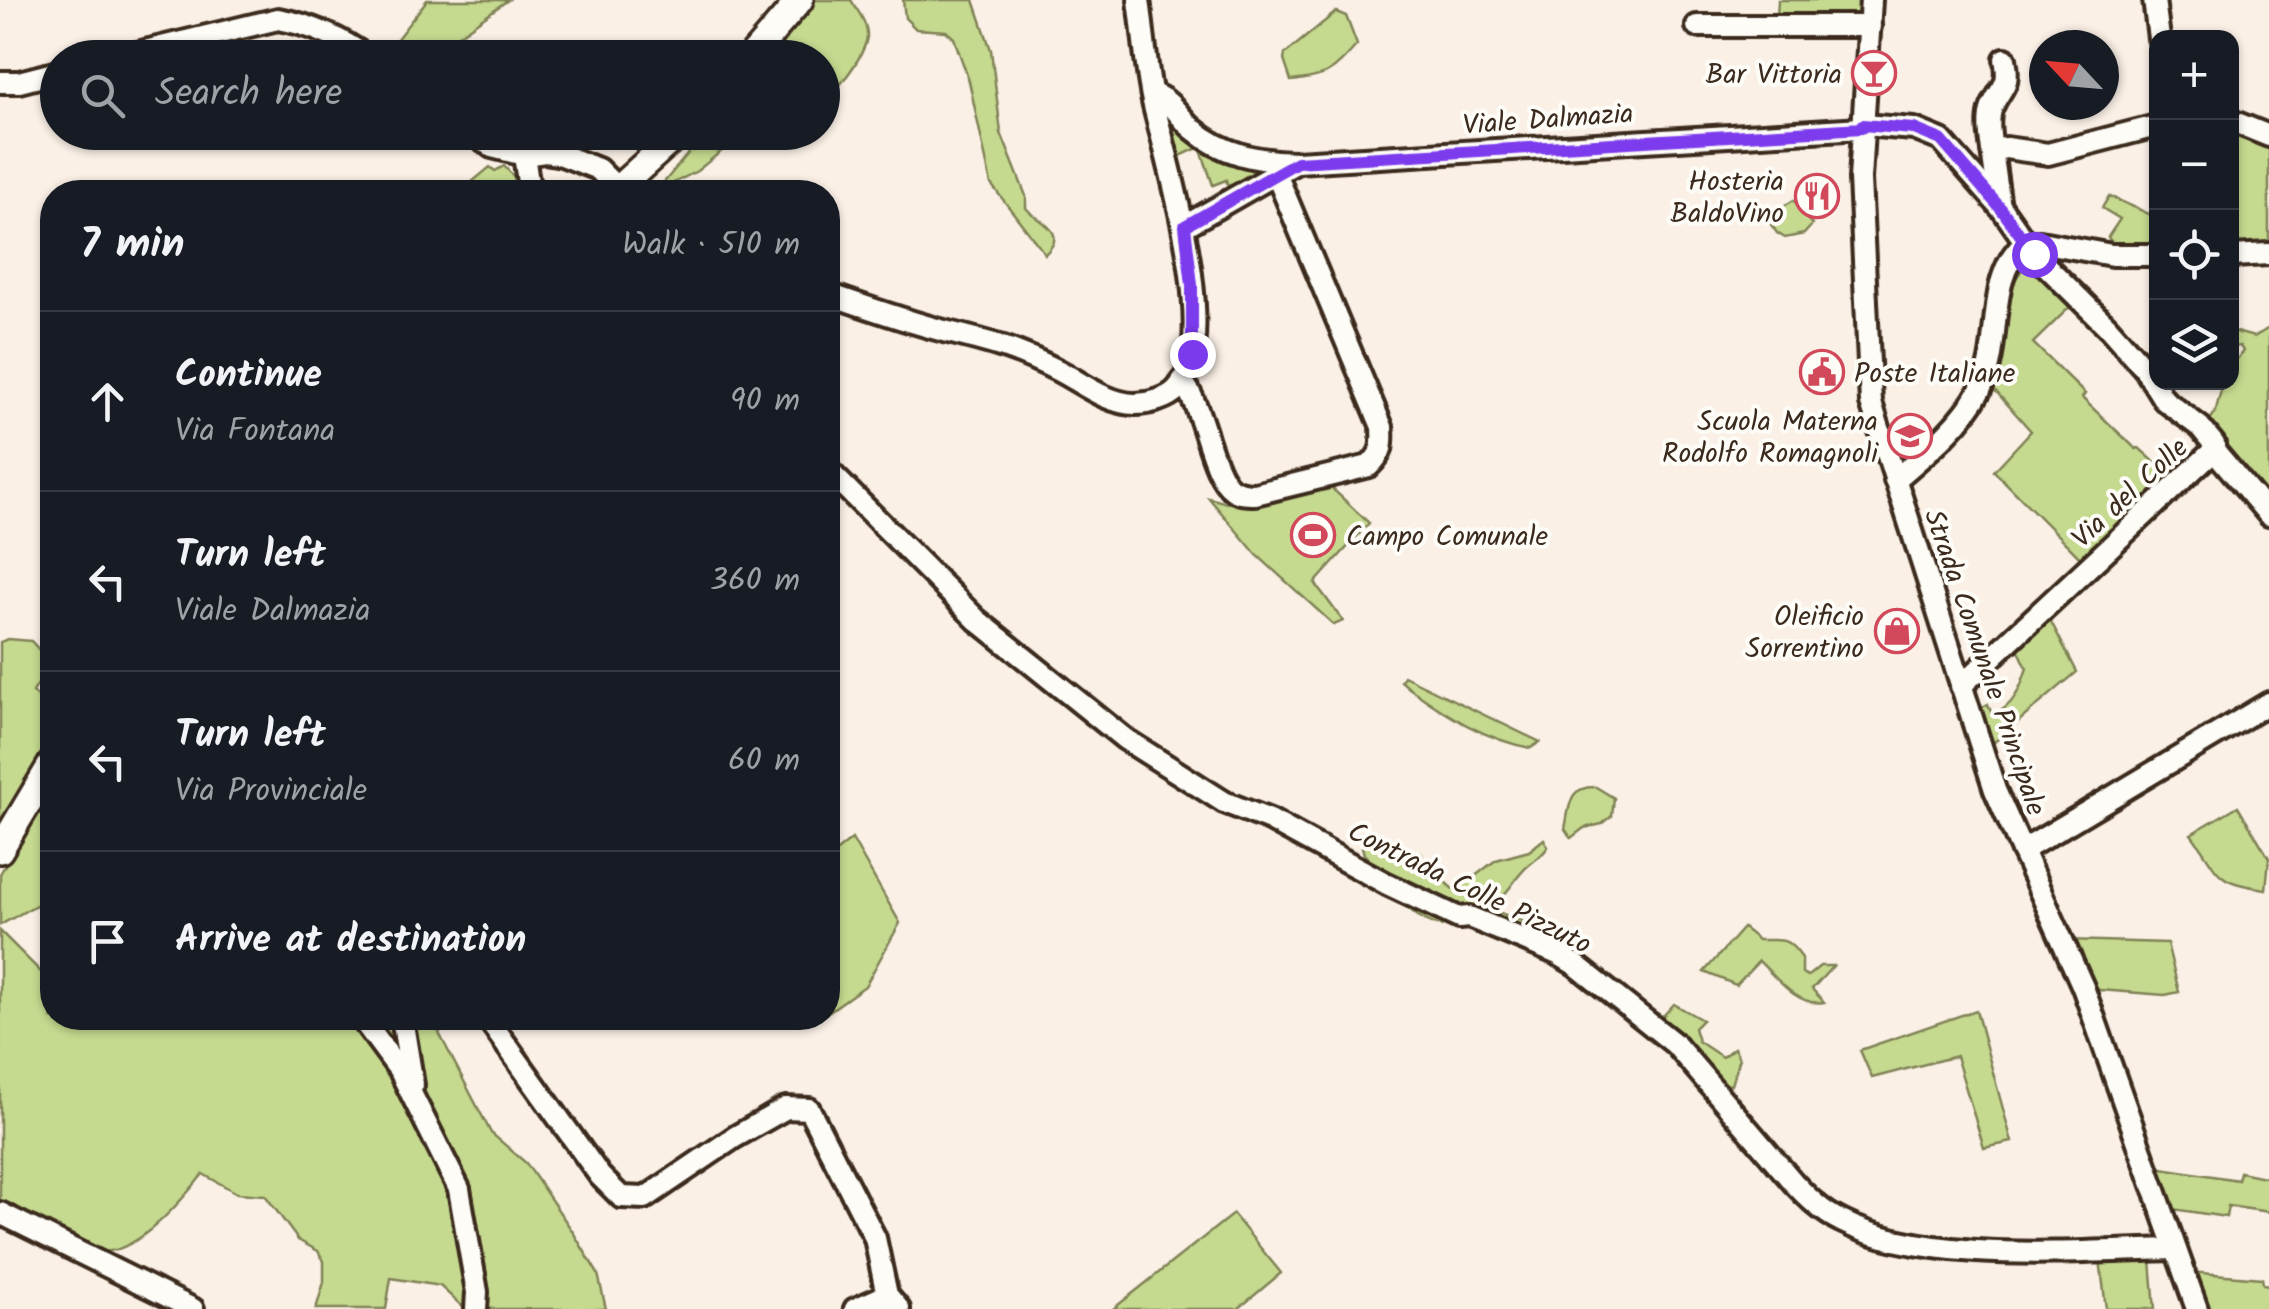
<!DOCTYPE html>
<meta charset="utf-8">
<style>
:root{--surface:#171b24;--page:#20242c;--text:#f1f3f6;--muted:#9ea1a6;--line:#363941}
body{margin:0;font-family:Kalam,sans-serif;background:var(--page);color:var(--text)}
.controls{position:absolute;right:30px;top:30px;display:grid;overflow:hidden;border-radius:20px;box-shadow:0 2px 8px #0004}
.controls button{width:90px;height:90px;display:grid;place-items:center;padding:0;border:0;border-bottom:2px solid var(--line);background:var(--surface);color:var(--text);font:50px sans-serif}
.compass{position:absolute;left:2029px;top:30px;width:90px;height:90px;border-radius:50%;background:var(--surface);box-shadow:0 2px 8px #0004;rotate:296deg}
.stop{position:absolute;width:30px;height:30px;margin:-22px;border:8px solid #7c3aed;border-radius:50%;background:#fff}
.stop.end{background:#7c3aed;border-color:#fff;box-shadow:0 2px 10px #0008}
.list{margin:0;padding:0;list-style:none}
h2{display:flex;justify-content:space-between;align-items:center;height:130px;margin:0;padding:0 40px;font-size:42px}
h2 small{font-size:32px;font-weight:400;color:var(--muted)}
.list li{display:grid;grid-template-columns:65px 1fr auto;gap:30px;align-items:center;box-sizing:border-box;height:180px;padding:0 40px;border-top:2px solid var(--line)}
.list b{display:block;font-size:38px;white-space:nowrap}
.list p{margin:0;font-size:32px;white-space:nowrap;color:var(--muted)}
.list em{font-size:32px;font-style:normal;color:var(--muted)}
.icon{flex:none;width:55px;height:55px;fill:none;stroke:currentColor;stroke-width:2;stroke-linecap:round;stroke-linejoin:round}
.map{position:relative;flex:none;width:2269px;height:1309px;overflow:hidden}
.search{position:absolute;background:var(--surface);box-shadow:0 2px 8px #0004;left:40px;top:40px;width:800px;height:110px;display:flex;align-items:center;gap:25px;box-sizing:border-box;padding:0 35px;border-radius:55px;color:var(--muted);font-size:38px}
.panel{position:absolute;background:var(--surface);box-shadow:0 2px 8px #0004;left:40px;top:180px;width:800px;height:850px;border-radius:40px}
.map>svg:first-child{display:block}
</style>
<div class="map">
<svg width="2269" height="1309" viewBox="0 0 2269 1309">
<rect width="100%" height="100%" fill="#faf0e6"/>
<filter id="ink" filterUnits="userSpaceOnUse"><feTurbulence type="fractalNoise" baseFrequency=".01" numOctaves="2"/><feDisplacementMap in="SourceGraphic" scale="20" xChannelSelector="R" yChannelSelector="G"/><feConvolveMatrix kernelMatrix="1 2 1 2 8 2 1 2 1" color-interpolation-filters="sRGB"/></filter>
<g filter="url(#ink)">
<g fill="#c5da8f" stroke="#808256" stroke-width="2.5">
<path d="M427 0H508L427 57H398L393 44Z"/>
<path d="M813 0H851C857 10 868 23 867 37 864 56 846 78 834 92L823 90 822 58H766Z"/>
<path d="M903 0H974L991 50 1001 133 1026 196V208C1039 223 1070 231 1045 254L991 184 969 81 954 38 946 31 916 29 905 18Z"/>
<path d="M1778 0H1863L1862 20 1777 18Z"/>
<path d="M1336 12 1346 16 1357 45C1332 73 1328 77 1291 81L1284 60 1285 54Z"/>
<path d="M1173 122 1201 147V148L1217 158 1257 171 1259 178 1218 197 1229 189 1226 180 1213 185 1200 147 1178 157 1169 123Z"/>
<path d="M2234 129 2269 140V246L2232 251Z"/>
<path d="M705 133H744L697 171 656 192Z"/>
<path d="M504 166 528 192H460L490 167 495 171Z"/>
<path d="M2109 196 2156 217V250L2116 249 2108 237 2120 219 2102 208Z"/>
<path d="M1794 200 1812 225 1804 234 1785 238 1777 233 1770 223 1774 212Z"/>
<path d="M2032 256 2077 300 2033 343 2085 394 2082 398 2136 449 2139 448 2175 480 2086 564 1994 471 2031 431 1992 387 2004 346 2011 285Z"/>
<path d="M2269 328V513L2203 429 2215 413 2223 383 2232 382V366L2243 351 2240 346 2232 347V331L2254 337Z"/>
<path d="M1323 480 1369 523 1315 583 1343 621 1334 625 1257 555 1209 498 1227 503Z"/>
<path d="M2047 614 2077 672 1986 749 1975 711 1988 704 1992 715C2014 707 2020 689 2027 668L2016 644Z"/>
<path d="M8 639 31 641 51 663 33 692 52 711V745L0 829V642Z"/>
<path d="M1404 676 1540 742 1531 748C1486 740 1446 715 1409 688L1401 681Z"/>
<path d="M52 782V896L0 925V874Z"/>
<path d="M1596 787 1614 798 1612 816 1602 824 1584 828 1571 838 1565 829C1570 805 1568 786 1596 787Z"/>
<path d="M2238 806 2269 858 2266 889C2212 882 2222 875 2191 834Z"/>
<path d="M1371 836H1376L1396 858 1404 862 1421 852 1426 866 1453 889 1461 887 1496 860 1529 851 1544 839 1548 847C1542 856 1537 858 1529 865 1513 878 1509 897 1487 907 1520 923 1555 927 1580 956L1452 919 1443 926C1407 922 1386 878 1364 854L1362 847Z"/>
<path d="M852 839 900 923 865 986 828 1012V858Z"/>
<path d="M1743 928 1758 940C1782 941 1786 935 1802 958V973L1808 976 1820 966H1833L1812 989 1824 1002C1797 1007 1777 978 1759 961L1736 985 1704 972Z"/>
<path d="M0 931 52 983V1018H451L439 1033 491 1133 526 1163 573 1232 598 1274 606 1309H465L440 1286 391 1278 386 1309H316L324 1282V1261L318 1251 298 1240 265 1195 237 1193 203 1174C183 1199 134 1257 99 1251 73 1247 25 1215 0 1202Z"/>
<path d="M2066 940 2167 943 2179 992 2165 995 2086 989Z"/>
<path d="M1624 997 1663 1016 1674 1004 1702 1020 1694 1028 1698 1041 1722 1057 1734 1048 1739 1058 1731 1085 1724 1084 1721 1089Z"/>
<path d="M1976 1010 2012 1142 1984 1148 1956 1056 1872 1078 1860 1050Z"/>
<path d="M2155 1167 2238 1180 2240 1172 2269 1178V1212L2228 1206 2226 1217 2166 1208Z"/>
<path d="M1233 1214 1281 1273 1238 1309H1113Z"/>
<path d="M2100 1259 2151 1260 2155 1309H2106Z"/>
<path d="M2189 1272 2262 1278 2263 1284 2269 1285V1309H2203Z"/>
</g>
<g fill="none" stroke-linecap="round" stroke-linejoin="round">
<defs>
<g id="minor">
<path d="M1871 0 1860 179 1871 403 1995 790 2083 987 2197 1309"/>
<path d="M2154 0 2159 38"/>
<path d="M1697 26H1870"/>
<path d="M116 58 278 19C312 25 341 38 368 58"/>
<path d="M0 82H19L58 72"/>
<path d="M1152 94C1171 99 1179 117 1193 129 1223 155 1259 161 1297 162"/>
<path d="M2232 121 2269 136"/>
<path d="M1863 125 1914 129 1941 140 2003 210 2033 253 2107 326 2145 369 2164 400 2200 427 2214 444V450L1961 686"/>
<path d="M472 132 492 147 524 155 545 152 562 155 598 169 621 192"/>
<path d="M1992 150C1990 136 1987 120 1992 107 2001 85 2011 88 2005 59"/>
<path d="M524 155 528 182 534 192"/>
<path d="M2000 207 1992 150 2006 148 2048 154 2156 126"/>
<path d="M1185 226 1297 162 1862 128"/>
<path d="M2232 256 2269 254"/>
<path d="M828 294C866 307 905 321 944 331 990 342 1016 349 1059 371 1082 383 1108 404 1135 404 1149 404 1168 399 1177 389 1222 342 1168 164 1154 106 1146 72 1144 35 1139 0"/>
<path d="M1182 381C1204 407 1211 475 1232 489 1239 494 1247 494 1255 494L1369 466C1383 453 1383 445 1382 427L1277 176"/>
<path d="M2214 450 2269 515"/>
<path d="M828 470 977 620 1125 739 1224 802 1270 820 1387 884 1459 918 1469 917 1558 954 1576 965 1675 1044 1793 1182C1807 1197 1822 1212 1841 1221 1927 1265 2078 1251 2175 1249"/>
<path d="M1895 480C1926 453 1960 427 1980 390 2004 345 1984 279 2024 243L2040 242 2112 255H2156"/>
<path d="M2022 851 2269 703"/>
<path d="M361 1018 400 1071 459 1189 477 1292 476 1309"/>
<path d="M402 1018 413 1085"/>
<path d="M487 1018 600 1176 621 1197 645 1198 735 1137 786 1108 809 1109 875 1238 887 1295 899 1309"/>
<path d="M0 1213 193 1309"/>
<path d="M855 1309 887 1295"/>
</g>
<g id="major">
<path d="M750 58 800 0"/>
<path d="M614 192 680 132"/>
<path d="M0 850 52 763"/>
</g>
</defs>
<use href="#minor" stroke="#3b2a1e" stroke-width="28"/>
<use href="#major" stroke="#3b2a1e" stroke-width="32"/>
<use href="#minor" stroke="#fdfcf7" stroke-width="20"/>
<use href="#major" stroke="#fdfcf7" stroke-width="25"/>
</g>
</g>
<g fill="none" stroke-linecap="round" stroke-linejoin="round" filter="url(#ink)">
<path stroke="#7c3aed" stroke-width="12" d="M1192 354V285L1185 226 1297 162 1862 128V125L1914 129 1941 140 2002 210 2034 254"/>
</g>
<defs>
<symbol id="bar-ring" viewBox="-11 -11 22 22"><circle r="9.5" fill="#fdfcf7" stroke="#d1495b" stroke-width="1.5"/><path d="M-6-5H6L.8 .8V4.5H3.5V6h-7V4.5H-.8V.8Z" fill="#d1495b"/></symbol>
<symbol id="restaurant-ring" viewBox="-11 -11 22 22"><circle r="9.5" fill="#fdfcf7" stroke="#d1495b" stroke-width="1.5"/><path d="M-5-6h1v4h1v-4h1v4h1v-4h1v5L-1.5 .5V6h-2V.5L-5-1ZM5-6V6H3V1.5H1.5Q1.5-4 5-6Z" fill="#d1495b"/></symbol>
<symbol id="civic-ring" viewBox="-11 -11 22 22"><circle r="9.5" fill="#fdfcf7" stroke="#d1495b" stroke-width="1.5"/><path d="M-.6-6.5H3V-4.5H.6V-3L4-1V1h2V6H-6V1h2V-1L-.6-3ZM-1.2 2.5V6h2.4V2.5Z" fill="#d1495b"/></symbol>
<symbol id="school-ring" viewBox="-11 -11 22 22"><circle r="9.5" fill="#fdfcf7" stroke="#d1495b" stroke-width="1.5"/><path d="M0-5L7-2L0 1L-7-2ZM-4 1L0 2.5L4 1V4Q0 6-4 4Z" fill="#d1495b"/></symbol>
<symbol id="stadium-ring" viewBox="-11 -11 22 22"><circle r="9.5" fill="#fdfcf7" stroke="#d1495b" stroke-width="1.5"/><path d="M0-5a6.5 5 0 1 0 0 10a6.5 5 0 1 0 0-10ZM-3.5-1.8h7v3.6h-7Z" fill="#d1495b"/></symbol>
<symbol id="shop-ring" viewBox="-11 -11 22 22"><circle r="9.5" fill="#fdfcf7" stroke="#d1495b" stroke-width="1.5"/><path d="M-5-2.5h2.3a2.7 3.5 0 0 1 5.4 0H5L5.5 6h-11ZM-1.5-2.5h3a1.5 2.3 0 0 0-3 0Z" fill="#d1495b"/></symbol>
</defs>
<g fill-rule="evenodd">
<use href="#bar-ring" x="1849" y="48" width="50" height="50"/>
<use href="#restaurant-ring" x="1792" y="171" width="50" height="50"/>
<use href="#civic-ring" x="1797" y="347" width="50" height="50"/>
<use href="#school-ring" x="1885" y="411" width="50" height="50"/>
<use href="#stadium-ring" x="1288" y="510" width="50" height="50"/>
<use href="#shop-ring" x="1872" y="606" width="50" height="50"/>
</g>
<g text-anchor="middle" stroke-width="8" stroke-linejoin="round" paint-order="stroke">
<g font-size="28" fill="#3b2a1e" stroke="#fdfcf7" text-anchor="end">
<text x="1842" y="83">Bar Vittoria</text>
<text x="1784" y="190">Hosteria<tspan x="1784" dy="32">BaldoVino</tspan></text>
<text x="1854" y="382" text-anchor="start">Poste Italiane</text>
<text x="1878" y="430">Scuola Materna<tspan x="1878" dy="32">Rodolfo Romagnoli</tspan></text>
<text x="1346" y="545" text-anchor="start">Campo Comunale</text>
<text x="1864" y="625">Oleificio<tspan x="1864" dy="32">Sorrentino</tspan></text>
</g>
<g font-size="28" fill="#3b2a1e" stroke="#fdfcf7">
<text transform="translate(1548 118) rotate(-4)" y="10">Viale Dalmazia</text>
<text transform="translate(2129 492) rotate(-43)" y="10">Via del Colle</text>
<text transform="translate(1986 662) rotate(71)" y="10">Strada Comunale Principale</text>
<text transform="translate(1470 887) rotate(26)" y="10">Contrada Colle Pizzuto</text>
</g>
</g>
</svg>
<div class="controls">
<button>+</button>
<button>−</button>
<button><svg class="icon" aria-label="locate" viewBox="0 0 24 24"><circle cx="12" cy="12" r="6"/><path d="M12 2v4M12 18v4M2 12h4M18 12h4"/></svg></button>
<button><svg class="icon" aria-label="layers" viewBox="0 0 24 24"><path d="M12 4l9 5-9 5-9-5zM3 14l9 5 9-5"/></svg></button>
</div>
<svg class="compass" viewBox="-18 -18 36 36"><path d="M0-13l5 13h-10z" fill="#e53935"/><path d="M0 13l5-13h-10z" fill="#9ea1a6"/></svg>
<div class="stop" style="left:2034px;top:254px"></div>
<div class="stop end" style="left:1192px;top:354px"></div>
<div class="search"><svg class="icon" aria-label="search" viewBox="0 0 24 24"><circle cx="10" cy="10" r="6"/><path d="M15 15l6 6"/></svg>Search here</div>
<section class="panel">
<h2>7 min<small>Walk · 510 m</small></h2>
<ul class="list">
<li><svg class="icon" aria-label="ahead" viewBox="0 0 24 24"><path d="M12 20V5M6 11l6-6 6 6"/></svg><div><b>Continue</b><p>Via Fontana</p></div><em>90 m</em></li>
<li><svg class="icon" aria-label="left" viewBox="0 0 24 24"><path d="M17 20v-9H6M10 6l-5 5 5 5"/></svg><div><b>Turn left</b><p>Viale Dalmazia</p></div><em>360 m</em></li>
<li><svg class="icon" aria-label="left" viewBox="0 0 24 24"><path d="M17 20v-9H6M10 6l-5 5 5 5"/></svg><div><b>Turn left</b><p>Via Provinciale</p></div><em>60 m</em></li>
<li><svg class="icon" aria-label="arrive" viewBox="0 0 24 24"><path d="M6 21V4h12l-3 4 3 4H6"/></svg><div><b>Arrive at destination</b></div></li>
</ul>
</section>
</div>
